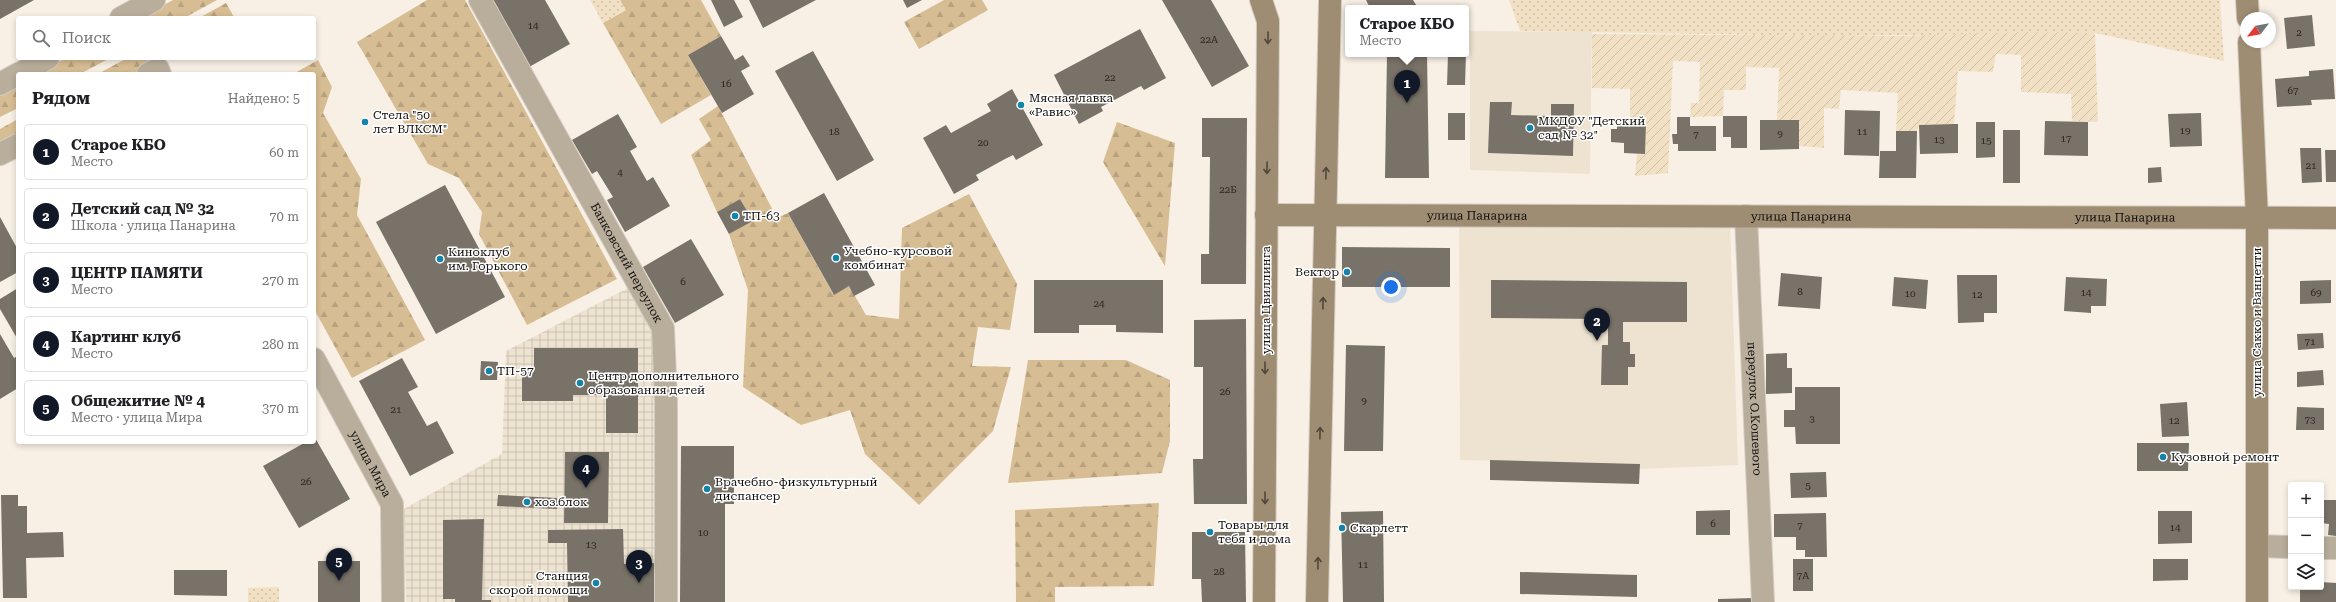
<!DOCTYPE html>
<html lang="ru">
<meta charset="utf-8">
<style>
:root{--surface:#fff;--page:#f6f6f6;--text:#202124;--muted:#757577;--line:#e0e0e0;--accent:#111827}
body{margin:0;font-family:"Roboto Serif",serif;background:var(--page);color:var(--text)}
.controls{position:absolute;right:12px;bottom:12px;display:grid;overflow:hidden;border-radius:4px;box-shadow:0 2px 6px #0003}
.controls button{width:36px;height:36px;display:grid;place-items:center;padding:0;border:0;border-bottom:1px solid var(--line);background:var(--surface);color:var(--text);font:20px sans-serif}
.compass{position:absolute;left:2240px;top:12px;width:36px;height:36px;border-radius:50%;background:var(--surface);box-shadow:0 2px 6px #0003;rotate:239deg}
.you{position:absolute;left:1391px;top:287px;width:14px;height:14px;margin:-10px;border:3px solid #fff;border-radius:50%;background:#1a73e8;box-shadow:0 0 0 6px #1a73e833}
.badge{display:grid;place-items:center;width:26px;height:26px;border-radius:50%;background:var(--accent);color:#fff;font-size:13px;font-weight:700}
.pin{position:absolute;translate:-50% -33px;filter:drop-shadow(0 1px 2px #0008)}
.pin::after{content:'';position:absolute;top:21px;width:14px;height:12px;background:inherit;clip-path:polygon(0 0,100% 0,50% 100%)}
.popup{position:absolute;left:1345px;top:5px;width:124px;height:52px;box-sizing:border-box;display:grid;place-content:center;border-radius:4px;background:var(--surface);filter:drop-shadow(0 1px 3px #0005);font-size:13px;white-space:nowrap;color:var(--muted)}
.popup b{font-size:15px;color:var(--text)}
.popup::after{content:'';position:absolute;left:50%;top:100%;margin-left:-8px;border:8px solid transparent;border-top-color:var(--surface)}
.list{margin:0;padding:0;list-style:none}
h2{display:flex;justify-content:space-between;align-items:center;height:52px;margin:0;padding:0 16px;font-size:17px}
h2 small{font-size:13px;font-weight:400;color:var(--muted)}
.list li{display:grid;grid-template-columns:26px 1fr auto;gap:12px;align-items:center;box-sizing:border-box;height:56px;margin:0 8px 8px;padding:0 8px;border:1px solid var(--line);border-radius:4px}
.list b{display:block;font-size:15px;white-space:nowrap}
.list p{margin:0;font-size:13px;white-space:nowrap;color:var(--muted)}
.list em{font-size:13px;font-style:normal;color:var(--muted)}
.icon{flex:none;width:22px;height:22px;fill:none;stroke:currentColor;stroke-width:2;stroke-linecap:round;stroke-linejoin:round}
.map{position:relative;flex:none;width:2336px;height:602px;overflow:hidden}
.search{position:absolute;background:var(--surface);box-shadow:0 2px 6px #0003;left:16px;top:16px;width:300px;height:44px;display:flex;align-items:center;gap:10px;box-sizing:border-box;padding:0 14px;border-radius:4px;color:var(--muted);font-size:15px}
.panel{position:absolute;background:var(--surface);box-shadow:0 2px 6px #0003;left:16px;top:72px;width:300px;height:372px;border-radius:4px}
.map>svg:first-child{display:block}
</style>
<div class="map">
<svg width="2336" height="602" viewBox="0 0 2336 602">
<defs>
<pattern id="industrial-grid" width="8" height="8" patternUnits="userSpaceOnUse"><rect width="8" height="8" fill="#eee3d1"/><path d="M0 4h8M4 0v8" fill="none" stroke="#cbc2b2"/></pattern>
<pattern id="forest-firs" width="22" height="20" patternUnits="userSpaceOnUse"><rect width="22" height="20" fill="#d7bd93"/><path d="M5 1l3.5 6h-7zM16 11l3.5 6h-7z" fill="#b8a17e"/></pattern>
<pattern id="park-dots" width="8" height="8" patternUnits="userSpaceOnUse"><rect width="8" height="8" fill="#f2e0c4"/><path d="M2 2h.1M6 6h.1" fill="none" stroke="#cebfa7" stroke-width="1.8" stroke-linecap="round"/></pattern>
<pattern id="garden-furrows" width="10" height="10" patternUnits="userSpaceOnUse"><rect width="10" height="10" fill="#f2e0c4"/><path d="M-1 1l2-2M0 10L10 0M9 11l2-2" fill="none" stroke="#cebfa7"/></pattern>
</defs>
<rect width="100%" height="100%" fill="#f8f0e5"/>
<g fill="#eee3d1">
<path d="M1470 31 1592 32 1590 174 1470 170Z"/>
<path d="M1459 220 1730 222 1738 465 1640 469V464L1460 460Z"/>
</g>
<path fill="url(#industrial-grid)" d="M628 288 656 337 661 602H406L404 509 502 454 506 351Z"/>
<g fill="url(#forest-firs)">
<path d="M173 0H217L184 18H140Z"/>
<path d="M427 0H465L617 279 527 325 479 234 482 212 459 178 428 164 357 42Z"/>
<path d="M620 0H701L721 36 688 55 711 95 661 124 603 23 626 10Z"/>
<path d="M944 0H982L988 10 919 49 904 22Z"/>
<path d="M226 3 234 17 199 18Z"/>
<path d="M66 58H110L80 74H36Z"/>
<path d="M127 58H161L132 74H98Z"/>
<path d="M318 60 332 87 323 113 361 179 357 215 425 340 352 378 314 309V74H293Z"/>
<path d="M18 84V108L0 117V93Z"/>
<path d="M718 106 777 218 788 213 833 294 849 286 866 315 899 319 902 228 969 194 1017 284 1010 330 978 327 972 366 1011 367 993 431 919 505 865 454 850 410 801 425 743 387 748 290 729 234 753 221 740 199 717 212 691 155 711 140 699 119Z"/>
<path d="M18 119V138L0 148V129Z"/>
<path d="M1117 122 1175 143 1165 266 1103 162Z"/>
<path d="M1028 360H1126L1170 380V441L1162 473 1008 483Z"/>
<path d="M1159 503 1154 586 1055 587V602H1016L1015 510Z"/>
</g>
<g fill="url(#park-dots)">
<path d="M590 0H620L626 10 603 23Z"/>
<path d="M1509 0H2220L2224 61 2095 33 1825 36 1520 31Z"/>
<path d="M279 587V602H248V588Z"/>
</g>
<path fill="url(#garden-furrows)" d="M2022 32 2095 33 2098 122 2072 121 2071 94 2021 92V55L1996 54 1993 72 1958 71 1954 124 1919 125 1917 131H1896L1898 93 1841 90 1839 109 1824 108V148L1799 146V120H1777L1779 68 1746 67V90H1724L1723 116 1690 117 1691 103H1699L1700 62 1673 61 1668 173 1635 176 1637 153H1645L1646 124 1630 123V89L1592 88V34L1900 36Z"/>
<g fill="#797268">
<path d="M0 0H34L0 19Z"/>
<path d="M492 0H545L570 44 529 67Z"/>
<path d="M711 0H734L743 17 724 27Z"/>
<path d="M749 0H816L763 28Z"/>
<path d="M903 0H922L907 8Z"/>
<path d="M1162 0H1211L1249 66 1212 87Z"/>
<path d="M1366 0H1413L1418 8H1370Z"/>
<path d="M2312 15 2315 46 2287 49 2284 18Z"/>
<path d="M1140 29 1166 78 1144 90 1141 86 1101 107 1103 111 1079 124 1054 75Z"/>
<path d="M721 36 735 60 743 55 750 66 741 71 754 94 722 113 688 55Z"/>
<path d="M813 51 874 160 837 181 775 71Z"/>
<path d="M1387 54H1427L1429 178H1385Z"/>
<path d="M1448 54H1466L1465 85H1447Z"/>
<path d="M2333 69 2335 99 2311 100 2312 105 2277 107 2275 79 2309 76V71Z"/>
<path d="M1012 89 1043 145 1016 160 1013 155 1005 159 976 175 979 180 954 194 923 138 946 125 951 133 991 111 987 104Z"/>
<path d="M1490 102H1512L1511 115 1551 116V104H1574L1573 156 1488 153Z"/>
<path d="M1845 110 1880 111 1879 156 1844 155Z"/>
<rect x="1448" y="113" width="17" height="27"/>
<path d="M2201 113 2202 146 2170 147 2168 114Z"/>
<path d="M618 114 637 147 630 151 647 181 653 177 670 206 625 232 607 200 613 197 597 171 592 174 572 140Z"/>
<path d="M1723 116H1747V148H1731V137H1723Z"/>
<path d="M1677 117H1690V126H1716V151H1678V144H1673L1672 134H1677Z"/>
<path d="M1202 118H1247L1246 284H1201V254H1209L1210 157H1202Z"/>
<path d="M1760 120H1799V149L1760 150Z"/>
<path d="M2045 121 2088 122V156L2044 155Z"/>
<path d="M1976 122H1995V157L1976 158Z"/>
<path d="M1617 123 1646 124 1645 154 1624 153V143L1611 142V129H1617Z"/>
<path d="M1954 124H1958V153L1920 154 1919 125Z"/>
<rect x="2003" y="130" width="17" height="53"/>
<path d="M1896 131H1917L1916 178H1879L1880 151H1896Z"/>
<path d="M2300 148H2321L2322 182 2302 183Z"/>
<path d="M2325 150H2336V182H2326Z"/>
<path d="M2161 167 2162 182 2148 183V168Z"/>
<path d="M445 185 505 297 436 334 376 222Z"/>
<path d="M824 193 875 285 854 296 849 286 834 295 788 213Z"/>
<path d="M740 199 753 221 729 234 717 212Z"/>
<path d="M0 217 18 250V272L0 282Z"/>
<path d="M691 239 724 295 675 323 643 267Z"/>
<path d="M1342 247 1450 248V287H1342Z"/>
<path d="M1781 273 1822 277 1820 309 1778 306Z"/>
<path d="M1957 275H1997V313H1984V322L1958 323Z"/>
<path d="M1894 277 1928 280 1926 309 1892 306Z"/>
<path d="M2066 277 2107 279 2106 306H2091V313L2064 311Z"/>
<path d="M1034 280H1163V333L1116 332V325H1079V333H1034Z"/>
<path d="M1491 280 1687 282V322H1623V342H1630V354H1635V367H1628V385H1601L1602 345H1608V325H1600V319L1491 318Z"/>
<path d="M2331 280V303L2300 304V281Z"/>
<path d="M18 288V340L0 309V299Z"/>
<path d="M1246 319 1247 504H1194L1193 459H1203V367H1194V320Z"/>
<path d="M2323 333 2324 348 2298 350 2297 334Z"/>
<path d="M0 334 14 358 18 356V388L0 399Z"/>
<path d="M1346 345 1385 346 1383 451H1344Z"/>
<path d="M534 348H638V433H606V395H573V401H522V372H534Z"/>
<path d="M1787 353V368H1792V393L1766 394V354Z"/>
<path d="M402 358 418 387 408 392 427 426 437 421 454 453 410 476 359 381Z"/>
<path d="M481 361 498 362 497 380H480Z"/>
<path d="M2323 370 2324 385 2297 387V372Z"/>
<path d="M1795 387H1840V444H1796L1795 427H1784V410H1795Z"/>
<path d="M2187 402 2189 436 2162 437 2160 404Z"/>
<path d="M2297 407 2324 408V430H2296Z"/>
<path d="M314 436 350 499 299 528 263 466 306 442H314Z"/>
<path d="M2137 443H2189L2188 471H2137Z"/>
<path d="M681 446H734V504H725V602H680Z"/>
<path d="M565 452H609L608 523H564Z"/>
<path d="M1490 460 1640 464 1639 484 1490 480Z"/>
<path d="M1826 472 1827 497 1791 498 1790 473Z"/>
<path d="M1 495H18V506H27V533L63 532 64 557 26 558 27 598H3Z"/>
<path d="M498 495 557 498V509L497 506Z"/>
<path d="M2321 500H2336V536L2328 535 2329 524 2321 523Z"/>
<path d="M1730 510V535H1696V511Z"/>
<path d="M1383 511 1384 602H1343L1341 512Z"/>
<path d="M2158 511H2192V543L2158 544Z"/>
<path d="M1826 513 1827 557H1805V550H1796V537H1774V514Z"/>
<path d="M484 519 482 600H491V602H455V599H443V520Z"/>
<path d="M623 529 624 564 654 563 655 602H568L567 543H548V530Z"/>
<path d="M1192 532H1245L1246 602H1202L1201 579H1192Z"/>
<rect x="1793" y="559" width="20" height="32"/>
<path d="M2153 559H2188V580L2153 581Z"/>
<rect x="318" y="561" width="42" height="41"/>
<path d="M174 570H227V596L174 595Z"/>
<path d="M1520 572 1637 575V597L1520 594Z"/>
<path d="M2321 582 2336 583V602H2300V587H2321Z"/>
<path d="M1754 598V602H1718V599Z"/>
</g>
<g fill="none" stroke-linecap="round" stroke-linejoin="round">
<defs>
<g id="street">
<path id="s1" d="M480 0 663 328 666 402V602"/>
<path d="M121 18 154 0"/>
<path d="M19 74 48 58"/>
<path d="M148 74 158 69 160 74"/>
<path d="M0 84 18 74"/>
<path d="M0 154 18 145"/>
<path id="s2" d="M1746 216 1763 602"/>
<path id="s3" d="M314 359 392 504 393 602"/>
<path d="M2257 546 2291 547"/>
<path d="M2321 548H2336"/>
</g>
<g id="secondary">
<path d="M1261 0 1268 21 1264 602"/>
<path d="M2247 0 2248 18"/>
<path d="M2249 42 2257 218V602"/>
<path id="s4" d="M1266 215 2336 218"/>
<path d="M1317 602 1330 0"/>
</g>
</defs>
<use href="#street" stroke="#d3ccc2" stroke-width="24"/>
<use href="#secondary" stroke="#d3ccc2" stroke-width="24"/>
<use href="#street" stroke="#b9ae9c" stroke-width="22"/>
<use href="#secondary" stroke="#9e8d73" stroke-width="22"/>
</g>
<defs><path id="oneway-shaft" d="M-6 0H5M1.5-3L5.5 0L1.5 3" fill="none" stroke-width="1.6" stroke-linecap="round" stroke-linejoin="round"/></defs>
<g stroke="#51483a">
<use href="#oneway-shaft" transform="translate(1268 38) rotate(91)"/>
<use href="#oneway-shaft" transform="translate(1267 168) rotate(91)"/>
<use href="#oneway-shaft" transform="translate(1326 173) rotate(-89)"/>
<use href="#oneway-shaft" transform="translate(1323 303) rotate(-89)"/>
<use href="#oneway-shaft" transform="translate(1265 368) rotate(90)"/>
<use href="#oneway-shaft" transform="translate(1320 433) rotate(-89)"/>
<use href="#oneway-shaft" transform="translate(1265 498) rotate(90)"/>
<use href="#oneway-shaft" transform="translate(1318 563) rotate(-89)"/>
</g>
<g fill="#1483aa" stroke="#fff" stroke-width="1.5">
<circle cx="1021" cy="105" r="4"/>
<circle cx="365" cy="122" r="4"/>
<circle cx="1530" cy="128" r="4"/>
<circle cx="735" cy="216" r="4"/>
<circle cx="836" cy="258" r="4"/>
<circle cx="440" cy="259" r="4"/>
<circle cx="1347" cy="272" r="4"/>
<circle cx="489" cy="371" r="4"/>
<circle cx="580" cy="383" r="4"/>
<circle cx="2163" cy="457" r="4"/>
<circle cx="707" cy="489" r="4"/>
<circle cx="527" cy="502" r="4"/>
<circle cx="1342" cy="528" r="4"/>
<circle cx="1210" cy="532" r="4"/>
<circle cx="596" cy="583" r="4"/>
</g>
<g text-anchor="middle" stroke-width="3" stroke-linejoin="round" paint-order="stroke">
<g font-size="10" fill="#2c2823">
<text x="533" y="29">14</text>
<text x="2299" y="36">2</text>
<text x="1209" y="43">22А</text>
<text x="1110" y="81">22</text>
<text x="726" y="87">16</text>
<text x="2293" y="94">67</text>
<text x="2185" y="134">19</text>
<text x="834" y="135">18</text>
<text x="1862" y="135">11</text>
<text x="1780" y="137">9</text>
<text x="1696" y="138">7</text>
<text x="2066" y="142">17</text>
<text x="1939" y="143">13</text>
<text x="1986" y="144">15</text>
<text x="983" y="146">20</text>
<text x="2311" y="169">21</text>
<text x="620" y="176">4</text>
<text x="1228" y="193">22Б</text>
<text x="683" y="285">6</text>
<text x="1800" y="295">8</text>
<text x="2086" y="296">14</text>
<text x="2316" y="296">69</text>
<text x="1910" y="297">10</text>
<text x="1977" y="298">12</text>
<text x="1099" y="307">24</text>
<text x="2310" y="345">71</text>
<text x="1225" y="395">26</text>
<text x="1364" y="404">9</text>
<text x="396" y="413">21</text>
<text x="1812" y="422">3</text>
<text x="2310" y="423">73</text>
<text x="2174" y="424">12</text>
<text x="306" y="485">26</text>
<text x="1808" y="489">5</text>
<text x="1713" y="527">6</text>
<text x="1800" y="529">7</text>
<text x="2175" y="531">14</text>
<text x="703" y="536">10</text>
<text x="591" y="548">13</text>
<text x="1363" y="568">11</text>
<text x="1219" y="575">28</text>
<text x="1803" y="579">7А</text>
</g>
<g font-size="12" fill="#120f0c" stroke="#fff" text-anchor="start">
<text x="1029" y="102">Мясная лавка<tspan x="1029" dy="14">«Равис»</tspan></text>
<text x="373" y="119">Стела "50<tspan x="373" dy="14">лет ВЛКСМ"</tspan></text>
<text x="1538" y="125">МКДОУ "Детский<tspan x="1538" dy="14">сад № 32"</tspan></text>
<text x="743" y="220">ТП-63</text>
<text x="844" y="255">Учебно-курсовой<tspan x="844" dy="14">комбинат</tspan></text>
<text x="448" y="256">Киноклуб<tspan x="448" dy="14">им. Горького</tspan></text>
<text x="1339" y="276" text-anchor="end">Вектор</text>
<text x="497" y="375">ТП-57</text>
<text x="588" y="380">Центр дополнительного<tspan x="588" dy="14">образования детей</tspan></text>
<text x="2171" y="461">Кузовной ремонт</text>
<text x="715" y="486">Врачебно-физкультурный<tspan x="715" dy="14">диспансер</tspan></text>
<text x="535" y="506">хоз.блок</text>
<text x="1218" y="529">Товары для<tspan x="1218" dy="14">тебя и дома</tspan></text>
<text x="1350" y="532">Скарлетт</text>
<text x="588" y="580" text-anchor="end">Станция<tspan x="588" dy="14">скорой помощи</tspan></text>
</g>
<g font-size="12" fill="#120f0c" stroke="#fff">
<text dy="4" stroke="none"><textPath href="#s4" startOffset="211">улица Панарина</textPath></text>
<text dy="4" stroke="none"><textPath href="#s4" startOffset="535">улица Панарина</textPath></text>
<text dy="4" stroke="none"><textPath href="#s4" startOffset="859">улица Панарина</textPath></text>
<text dy="4" stroke="none"><textPath href="#s1" startOffset="301">Банковский переулок</textPath></text>
<text transform="translate(1266 300) rotate(-90)" y="4">улица Цвиллинга</text>
<text transform="translate(2257 322) rotate(-90)" y="4">улица Сакко и Ванцетти</text>
<text dy="4" stroke="none"><textPath href="#s2" startOffset="193">переулок О.Кошевого</textPath></text>
<text dy="4" stroke="none"><textPath href="#s3" startOffset="119">улица Мира</textPath></text>
</g>
</g>
</svg>
<div class="controls">
<button>+</button>
<button>−</button>
<button><svg class="icon" aria-label="layers" viewBox="0 0 24 24"><path d="M12 4l9 5-9 5-9-5zM3 14l9 5 9-5"/></svg></button>
</div>
<svg class="compass" viewBox="-18 -18 36 36"><path d="M0-13l5 13h-10z" fill="#e53935"/><path d="M0 13l5-13h-10z" fill="#757577"/></svg>
<div class="you"></div>
<div class="pin badge" style="left:1407px;top:103px">1</div>
<div class="popup"><b>Старое КБО</b>Место</div>
<div class="pin badge" style="left:1597px;top:341px">2</div>
<div class="pin badge" style="left:639px;top:583px">3</div>
<div class="pin badge" style="left:586px;top:488px">4</div>
<div class="pin badge" style="left:339px;top:581px">5</div>
<div class="search"><svg class="icon" aria-label="search" viewBox="0 0 24 24"><circle cx="10" cy="10" r="6"/><path d="M15 15l6 6"/></svg>Поиск</div>
<section class="panel">
<h2>Рядом<small>Найдено: 5</small></h2>
<ul class="list">
<li><span class="badge">1</span><div><b>Старое КБО</b><p>Место</p></div><em>60 m</em></li>
<li><span class="badge">2</span><div><b>Детский сад № 32</b><p>Школа · улица Панарина</p></div><em>70 m</em></li>
<li><span class="badge">3</span><div><b>ЦЕНТР ПАМЯТИ</b><p>Место</p></div><em>270 m</em></li>
<li><span class="badge">4</span><div><b>Картинг клуб</b><p>Место</p></div><em>280 m</em></li>
<li><span class="badge">5</span><div><b>Общежитие № 4</b><p>Место · улица Мира</p></div><em>370 m</em></li>
</ul>
</section>
</div>
